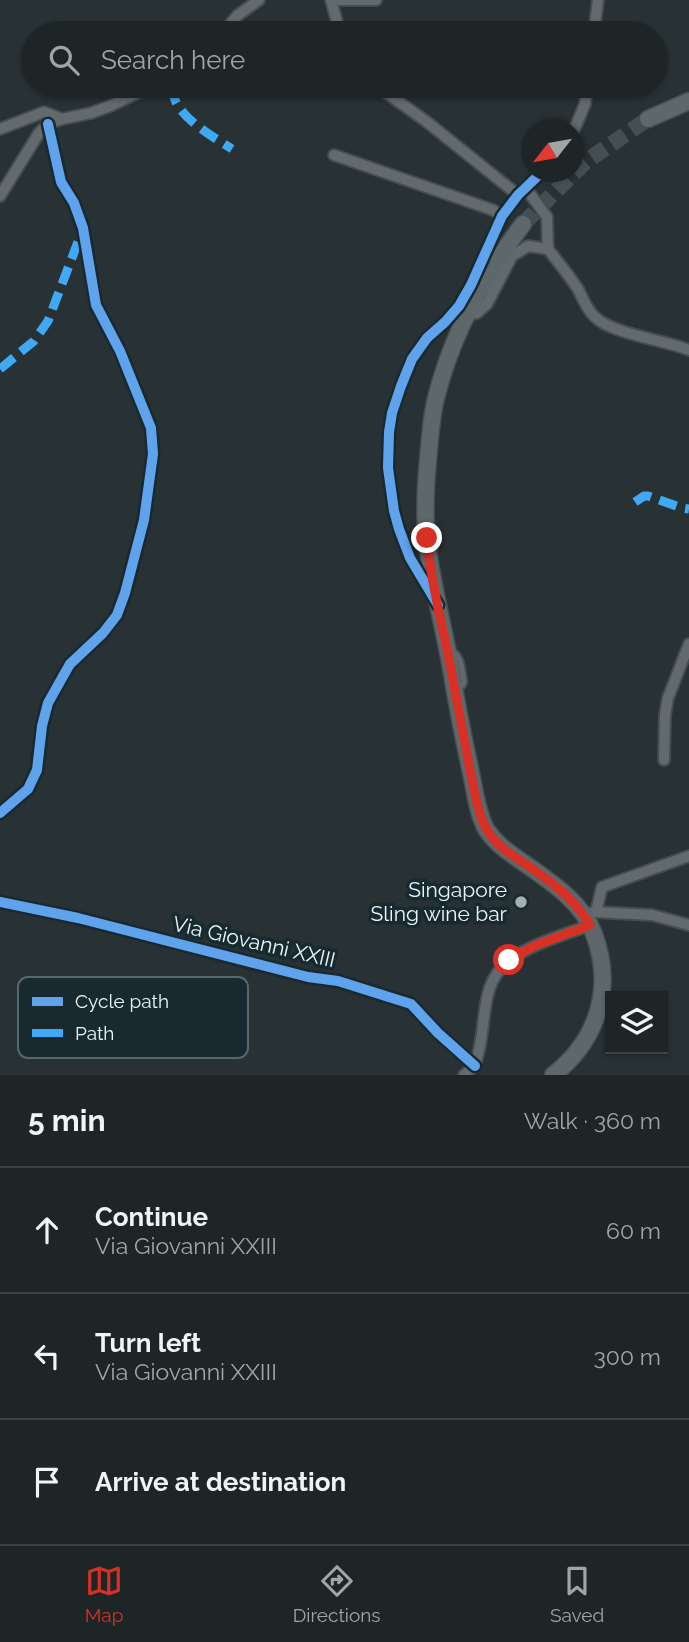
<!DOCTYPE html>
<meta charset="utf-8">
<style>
:root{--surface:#1e2527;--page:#2b3133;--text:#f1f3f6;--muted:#a1a5a7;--line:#3c4244;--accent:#d93025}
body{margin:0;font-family:Raleway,sans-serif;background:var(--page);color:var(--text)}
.controls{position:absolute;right:21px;bottom:21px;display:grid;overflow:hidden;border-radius:0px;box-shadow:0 2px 5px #0004}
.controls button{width:63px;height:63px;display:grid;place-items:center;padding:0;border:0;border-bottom:2px solid var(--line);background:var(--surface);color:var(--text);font:35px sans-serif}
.compass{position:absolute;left:521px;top:119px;width:63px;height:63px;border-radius:50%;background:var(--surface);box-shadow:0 2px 5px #0004;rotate:239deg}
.stop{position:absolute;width:21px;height:21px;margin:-16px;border:5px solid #d93025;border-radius:50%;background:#fff}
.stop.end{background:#d93025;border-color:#fff;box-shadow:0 2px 7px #0008}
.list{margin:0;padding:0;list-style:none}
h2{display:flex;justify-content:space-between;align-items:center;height:91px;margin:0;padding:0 28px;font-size:30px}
h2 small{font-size:23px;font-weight:400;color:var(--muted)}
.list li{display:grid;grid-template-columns:46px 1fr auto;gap:21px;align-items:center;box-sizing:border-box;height:126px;padding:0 28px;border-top:2px solid var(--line)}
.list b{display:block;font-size:26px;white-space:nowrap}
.list p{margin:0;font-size:23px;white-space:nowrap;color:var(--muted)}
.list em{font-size:23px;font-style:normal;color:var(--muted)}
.icon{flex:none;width:38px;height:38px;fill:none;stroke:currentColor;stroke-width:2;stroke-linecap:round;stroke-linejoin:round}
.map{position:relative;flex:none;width:689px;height:1075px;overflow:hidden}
.search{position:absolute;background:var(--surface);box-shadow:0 2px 5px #0004;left:21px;right:21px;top:21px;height:77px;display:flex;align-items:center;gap:18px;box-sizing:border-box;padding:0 24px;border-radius:38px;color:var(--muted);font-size:26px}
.sheet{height:469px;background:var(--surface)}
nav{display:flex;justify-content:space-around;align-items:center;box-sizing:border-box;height:98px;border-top:2px solid var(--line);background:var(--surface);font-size:19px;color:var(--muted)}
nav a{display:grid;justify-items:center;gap:4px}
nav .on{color:var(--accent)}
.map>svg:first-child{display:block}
</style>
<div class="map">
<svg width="689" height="1075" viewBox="0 0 689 1075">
<rect width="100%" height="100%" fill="#283134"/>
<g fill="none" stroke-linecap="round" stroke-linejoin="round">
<path stroke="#454e52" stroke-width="16" stroke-dasharray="16 8" stroke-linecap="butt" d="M523 224 585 162 648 119"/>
<defs>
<path id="lane" d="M451 651C462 654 462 671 464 682L463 685 457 687"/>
<g id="street">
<path d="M331 0 340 33"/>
<path d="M339 0H376"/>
<path d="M223 33 238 15 259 0"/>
<path d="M594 33 598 0"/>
<path d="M377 86 427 122 518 195"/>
<path d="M0 129 44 112 62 119"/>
<path d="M574 130 585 104 587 86"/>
<path d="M334 155 493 210 502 216"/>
<path d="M525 187 547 217 548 249"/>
<path d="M0 196 39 133 48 124 62 119 91 113 110 106 152 86"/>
<path d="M466 315 477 313 487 304 512 256 528 246 548 249C558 262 569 275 578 289 583 299 587 310 595 317 612 334 665 340 689 350"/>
<path d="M432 595 410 558 399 529 394 511 388 468 389 432 392 413 401 386 412 359 427 338 445 322 459 306 471 285 502 216 518 195 542 172"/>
<path d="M664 760 665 715 668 698 689 644"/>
<path d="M0 813 28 789 37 770 42 726 48 703 62 678 70 664 103 633 117 615 125 593 144 520 153 454 151 428 120 351 96 305 83 228 74 203 61 182 48 124"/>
<path d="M0 902 78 918 308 977 338 981 411 1004 438 1033 475 1066"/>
<path d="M596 912 652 915 689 925"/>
<path d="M583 914 596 912 602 887 689 856"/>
<path d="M464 1075C468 1072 473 1068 475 1064 489 1029 476 984 511 959 534 943 564 935 590 925"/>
</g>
<g id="secondary">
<path d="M648 119 689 101"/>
<path d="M523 224C484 276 452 334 436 398 431 418 430 439 428 460 425 490 424 520 428 550 434 592 445 633 452 674 457 707 464 740 471 773 475 791 477 812 486 829 495 843 507 851 521 861 548 880 582 901 594 934 614 988 598 1040 553 1075"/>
</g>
</defs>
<use href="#lane" stroke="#444d50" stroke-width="9"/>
<use href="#street" stroke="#444d50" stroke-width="14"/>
<use href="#secondary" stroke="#444d50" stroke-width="19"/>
<use href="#lane" stroke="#636a6d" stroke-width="5"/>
<use href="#street" stroke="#636a6d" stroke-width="10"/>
<use href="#secondary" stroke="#5e676a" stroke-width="16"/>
<g stroke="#3fa9f5" stroke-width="9" stroke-dasharray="18 9" stroke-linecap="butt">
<path d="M172 86C173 93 174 101 179 107 190 124 215 138 232 149"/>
<path d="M0 369 34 341 48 321 81 234"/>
<path d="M635 502 644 496H648L682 508 689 509"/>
</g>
<defs>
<g id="cycleway">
<path d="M438 605 410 558 399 529 394 511 388 468 389 432 392 413 401 386 412 359 427 338 445 322 459 306 471 285 502 216 518 195 542 172"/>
<path d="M0 813 28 789 37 770 42 726 48 703 62 678 70 664 103 633 117 615 125 593 144 520 153 454 151 428 120 351 96 305 83 228 74 203 61 182 48 124"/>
<path d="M0 902 78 918 308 977 338 981 411 1004 438 1033 475 1066"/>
</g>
</defs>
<use href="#cycleway" stroke="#182a30" stroke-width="15"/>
<use href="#cycleway" stroke="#60a3ed" stroke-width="10"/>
</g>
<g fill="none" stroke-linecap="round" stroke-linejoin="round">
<path stroke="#d93025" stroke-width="9" d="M427 538C430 578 441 619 449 659 456 696 463 733 470 770 475 791 477 817 491 836 500 848 512 855 524 863 549 880 574 898 590 925L534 946 509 960"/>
</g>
<circle fill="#a6b0b4" stroke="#182a30" stroke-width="2.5" cx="521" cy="902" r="7"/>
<g text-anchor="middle" stroke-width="7" stroke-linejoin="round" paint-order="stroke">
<g font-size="21" fill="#eaf5f9" stroke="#182a30" text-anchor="end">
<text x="507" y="897">Singapore<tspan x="507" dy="24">Sling wine bar</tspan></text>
</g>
<g font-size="21" fill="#eaf5f9" stroke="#182a30">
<text transform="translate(254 942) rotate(13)" y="7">Via Giovanni XXIII</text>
</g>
</g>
<rect x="18" y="977" width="230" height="81" rx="10" fill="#182a30" stroke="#57676c" stroke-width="2"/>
<rect x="32" y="997" width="31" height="9" fill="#60a3ed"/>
<rect x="32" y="1029" width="31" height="8" fill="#3fa9f5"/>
<g font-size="19" fill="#eaf5f9">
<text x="75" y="1008">Cycle path</text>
<text x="75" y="1040">Path</text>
</g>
</svg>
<div class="controls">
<button><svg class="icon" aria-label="layers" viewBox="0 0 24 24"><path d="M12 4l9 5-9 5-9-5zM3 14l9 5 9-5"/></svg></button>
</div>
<svg class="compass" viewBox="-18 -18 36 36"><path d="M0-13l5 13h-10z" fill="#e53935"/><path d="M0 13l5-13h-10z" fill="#a1a5a7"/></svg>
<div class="stop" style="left:509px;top:960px"></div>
<div class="stop end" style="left:427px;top:538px"></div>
<div class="search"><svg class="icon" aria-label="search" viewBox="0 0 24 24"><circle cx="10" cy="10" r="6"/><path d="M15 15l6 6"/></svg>Search here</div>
</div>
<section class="sheet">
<h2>5 min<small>Walk · 360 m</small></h2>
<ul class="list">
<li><svg class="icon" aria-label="ahead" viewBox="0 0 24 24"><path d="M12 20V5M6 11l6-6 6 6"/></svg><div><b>Continue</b><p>Via Giovanni XXIII</p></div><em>60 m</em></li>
<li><svg class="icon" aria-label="left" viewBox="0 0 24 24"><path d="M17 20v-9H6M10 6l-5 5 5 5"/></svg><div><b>Turn left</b><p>Via Giovanni XXIII</p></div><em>300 m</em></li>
<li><svg class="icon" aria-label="arrive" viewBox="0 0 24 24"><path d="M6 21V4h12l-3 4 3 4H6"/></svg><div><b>Arrive at destination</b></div></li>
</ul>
</section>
<nav>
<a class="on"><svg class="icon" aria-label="map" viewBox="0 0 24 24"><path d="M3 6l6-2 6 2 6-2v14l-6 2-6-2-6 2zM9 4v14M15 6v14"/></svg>Map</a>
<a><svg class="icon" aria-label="directions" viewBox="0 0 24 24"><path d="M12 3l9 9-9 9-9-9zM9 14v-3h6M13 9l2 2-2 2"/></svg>Directions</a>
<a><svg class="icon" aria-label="saved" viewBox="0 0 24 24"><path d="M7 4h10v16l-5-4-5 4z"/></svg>Saved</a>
</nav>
